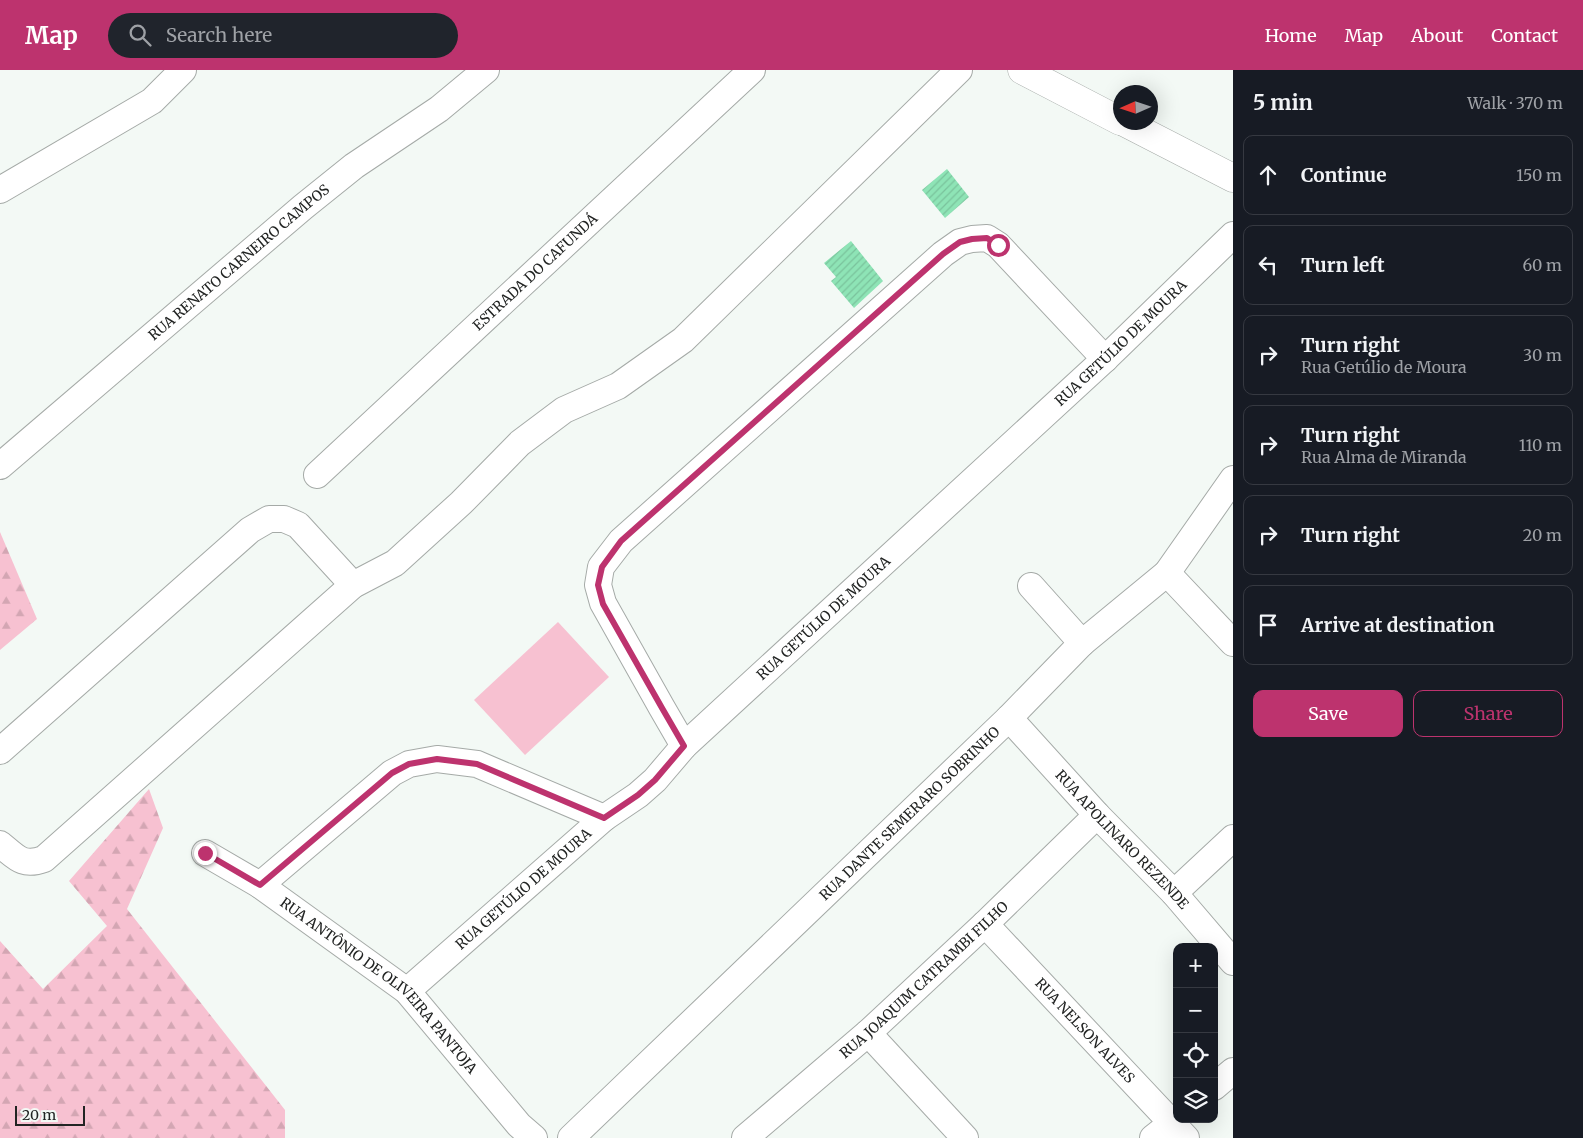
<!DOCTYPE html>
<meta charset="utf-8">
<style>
:root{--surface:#171b24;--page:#20242c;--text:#f1f3f6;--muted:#9ea1a6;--line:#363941;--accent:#bd336e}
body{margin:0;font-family:Merriweather,serif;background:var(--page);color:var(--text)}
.controls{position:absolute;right:15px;bottom:15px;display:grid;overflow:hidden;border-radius:10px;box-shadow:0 5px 20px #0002}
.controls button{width:45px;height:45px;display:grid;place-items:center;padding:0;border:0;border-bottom:1px solid var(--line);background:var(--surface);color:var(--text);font:25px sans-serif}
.compass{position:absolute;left:1113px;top:15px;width:45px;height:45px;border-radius:50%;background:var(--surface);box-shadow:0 5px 20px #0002;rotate:267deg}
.scale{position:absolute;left:15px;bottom:12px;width:70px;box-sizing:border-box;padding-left:5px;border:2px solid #222423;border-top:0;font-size:14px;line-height:18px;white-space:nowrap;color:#222423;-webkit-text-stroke:4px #f3f9f5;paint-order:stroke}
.stop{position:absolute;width:15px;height:15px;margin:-11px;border:4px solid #bd336e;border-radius:50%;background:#fff}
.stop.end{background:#bd336e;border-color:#fff;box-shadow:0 1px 5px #0008}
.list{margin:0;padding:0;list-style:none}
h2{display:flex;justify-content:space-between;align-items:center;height:65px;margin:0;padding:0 20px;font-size:21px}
h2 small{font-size:16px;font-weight:400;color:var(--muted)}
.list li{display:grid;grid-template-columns:32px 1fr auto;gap:15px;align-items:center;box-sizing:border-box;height:80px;margin:0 10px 10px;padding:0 10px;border:1px solid var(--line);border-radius:10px}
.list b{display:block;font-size:19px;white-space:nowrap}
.list p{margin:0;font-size:16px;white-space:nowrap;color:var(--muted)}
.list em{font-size:16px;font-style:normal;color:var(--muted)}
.actions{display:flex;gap:10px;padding:15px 20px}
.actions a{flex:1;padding:11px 0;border:1px solid var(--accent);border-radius:10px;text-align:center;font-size:18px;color:var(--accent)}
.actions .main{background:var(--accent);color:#fff}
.icon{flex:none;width:28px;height:28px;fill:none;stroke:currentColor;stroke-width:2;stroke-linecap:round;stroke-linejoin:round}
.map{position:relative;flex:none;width:1233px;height:1068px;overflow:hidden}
header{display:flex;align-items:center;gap:30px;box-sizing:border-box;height:70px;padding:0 25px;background:var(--accent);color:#fff}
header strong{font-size:24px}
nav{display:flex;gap:28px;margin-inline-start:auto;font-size:18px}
.search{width:350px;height:45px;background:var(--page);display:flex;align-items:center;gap:12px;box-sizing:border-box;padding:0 18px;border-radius:28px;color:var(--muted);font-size:19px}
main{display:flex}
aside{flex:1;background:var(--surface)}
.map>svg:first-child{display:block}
</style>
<header>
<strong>Map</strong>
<div class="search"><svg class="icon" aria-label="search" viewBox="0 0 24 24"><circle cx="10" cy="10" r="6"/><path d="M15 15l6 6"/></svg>Search here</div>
<nav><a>Home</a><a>Map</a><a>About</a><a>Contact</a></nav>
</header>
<main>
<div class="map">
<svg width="1233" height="1068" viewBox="0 0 1233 1068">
<defs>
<pattern id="forest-firs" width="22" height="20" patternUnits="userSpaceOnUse" patternTransform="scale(1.25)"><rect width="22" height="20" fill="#f7c1d1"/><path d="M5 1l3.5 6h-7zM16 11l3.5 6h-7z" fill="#d3a6b3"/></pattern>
<pattern id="building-hatch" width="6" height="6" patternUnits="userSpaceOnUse" patternTransform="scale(1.25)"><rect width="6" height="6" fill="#8ee4b6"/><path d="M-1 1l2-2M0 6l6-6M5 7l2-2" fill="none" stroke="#7ac39c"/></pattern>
</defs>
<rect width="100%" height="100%" fill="#f3f9f5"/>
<g fill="url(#forest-firs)">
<path d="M0 462 37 549 0 580Z"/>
<path d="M149 719 163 758 127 839 285 1040V1068H0V871L43 919 107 856 69 811Z"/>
</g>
<path fill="#f7c1d1" d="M558 552 609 607 525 685 474 630Z"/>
<g fill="url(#building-hatch)">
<path d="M947 99 969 127 945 148 922 120Z"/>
<path d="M851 171 883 211 854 238 831 211 836 207 824 193Z"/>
</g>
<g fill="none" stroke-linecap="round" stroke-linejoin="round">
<defs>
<g id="street">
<path d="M0 120 152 31 183 0"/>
<path id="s1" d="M0 396 303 137 354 96 439 39 486 0"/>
<path id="s2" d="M317 405 752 0"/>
<path d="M1167 503 1233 573"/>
<path d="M1031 516 1082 573"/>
<path id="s3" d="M1009 648 1097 745 1174 823 1233 892"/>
<path d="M684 676 662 638 603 533 598 515 601 497 621 471 943 184 960 172 972 169 987 168 998 175 1105 289"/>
<path d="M0 681 250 460 269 449H284L298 455 353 515"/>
<path d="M0 774C16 787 22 797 44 789L353 515 395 493 461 433 520 373 564 340 618 316 683 270 959 0"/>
<path id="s4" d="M205 783 260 815 407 921 519 1055 534 1068"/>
<path d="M260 815 392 703 409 694 437 689 477 694 604 748"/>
<path d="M1174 823 1233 768"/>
<path id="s5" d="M985 854 1186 1068"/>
<path id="s6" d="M407 921 604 748 638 725 655 710 684 676 1105 289 1233 165"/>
<path d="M868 963 965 1068"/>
<path d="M1214 1017 1233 1001"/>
<path id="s7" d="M571 1068 1009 648 1082 573 1167 503 1233 409"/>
<path id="s8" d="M745 1068 868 963 985 854 1097 745"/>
<path d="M1153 1068 1177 1049"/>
</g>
<g id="secondary">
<path d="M1022 0 1120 51"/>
<path d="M1124 52 1233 108"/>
</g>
</defs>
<use href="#street" stroke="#a5aaa7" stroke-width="28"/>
<use href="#secondary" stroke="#a5aaa7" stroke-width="29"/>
<use href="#street" stroke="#fff" stroke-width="26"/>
<use href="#secondary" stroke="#fff" stroke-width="28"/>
</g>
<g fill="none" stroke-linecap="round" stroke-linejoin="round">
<path stroke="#bd336e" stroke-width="6" d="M205 783 260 815 392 703 409 694 437 689 477 694 604 748 638 725 655 710 684 676 662 638 603 534 598 515 602 497 621 471 943 184 960 172 972 169 987 168 998 175"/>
</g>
<g text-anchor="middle" stroke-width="4" stroke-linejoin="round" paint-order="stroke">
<g font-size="14" fill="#222423" stroke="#f3f9f5">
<text dy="5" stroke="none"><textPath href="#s1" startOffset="314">RUA RENATO CARNEIRO CAMPOS</textPath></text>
<text dy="5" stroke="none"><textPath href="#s2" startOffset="298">ESTRADA DO CAFUNDÁ</textPath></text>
<text dy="5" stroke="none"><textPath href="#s6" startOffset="965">RUA GETÚLIO DE MOURA</textPath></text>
<text dy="5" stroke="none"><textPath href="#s6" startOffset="560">RUA GETÚLIO DE MOURA</textPath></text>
<text dy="5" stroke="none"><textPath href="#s7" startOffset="469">RUA DANTE SEMERARO SOBRINHO</textPath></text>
<text dy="5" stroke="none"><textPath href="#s3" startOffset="166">RUA APOLINARO REZENDE</textPath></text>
<text dy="5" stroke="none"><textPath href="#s6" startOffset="155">RUA GETÚLIO DE MOURA</textPath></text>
<text dy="5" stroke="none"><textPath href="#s8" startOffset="239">RUA JOAQUIM CATRAMBI FILHO</textPath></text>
<text dy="5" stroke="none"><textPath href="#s4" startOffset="220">RUA ANTÔNIO DE OLIVEIRA PANTOJA</textPath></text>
<text dy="5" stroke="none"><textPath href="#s5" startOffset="146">RUA NELSON ALVES</textPath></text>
</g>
</g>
</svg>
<div class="controls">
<button>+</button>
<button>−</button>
<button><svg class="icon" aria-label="locate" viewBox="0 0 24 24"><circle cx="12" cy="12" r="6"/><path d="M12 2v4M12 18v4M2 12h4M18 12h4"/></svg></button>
<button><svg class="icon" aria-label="layers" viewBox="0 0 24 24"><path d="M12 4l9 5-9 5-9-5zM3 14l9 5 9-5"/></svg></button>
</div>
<svg class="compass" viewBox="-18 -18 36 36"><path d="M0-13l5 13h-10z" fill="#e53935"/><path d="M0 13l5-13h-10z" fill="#9ea1a6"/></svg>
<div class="scale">20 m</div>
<div class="stop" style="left:998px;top:175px"></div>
<div class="stop end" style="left:205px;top:783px"></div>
</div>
<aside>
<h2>5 min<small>Walk · 370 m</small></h2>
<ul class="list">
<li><svg class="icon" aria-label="ahead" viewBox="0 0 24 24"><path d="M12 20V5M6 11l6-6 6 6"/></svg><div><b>Continue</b></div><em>150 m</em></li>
<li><svg class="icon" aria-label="left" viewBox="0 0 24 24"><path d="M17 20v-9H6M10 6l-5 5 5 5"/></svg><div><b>Turn left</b></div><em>60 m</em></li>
<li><svg class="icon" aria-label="right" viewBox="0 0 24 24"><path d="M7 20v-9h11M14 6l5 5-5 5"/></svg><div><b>Turn right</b><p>Rua Getúlio de Moura</p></div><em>30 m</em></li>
<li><svg class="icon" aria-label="right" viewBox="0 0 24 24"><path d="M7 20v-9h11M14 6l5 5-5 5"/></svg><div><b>Turn right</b><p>Rua Alma de Miranda</p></div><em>110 m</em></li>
<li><svg class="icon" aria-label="right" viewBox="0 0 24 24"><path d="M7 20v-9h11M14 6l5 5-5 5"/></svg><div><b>Turn right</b></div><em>20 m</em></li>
<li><svg class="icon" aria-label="arrive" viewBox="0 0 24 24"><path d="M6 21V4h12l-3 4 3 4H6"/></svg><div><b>Arrive at destination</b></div></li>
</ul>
<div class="actions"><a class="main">Save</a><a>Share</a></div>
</aside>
</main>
